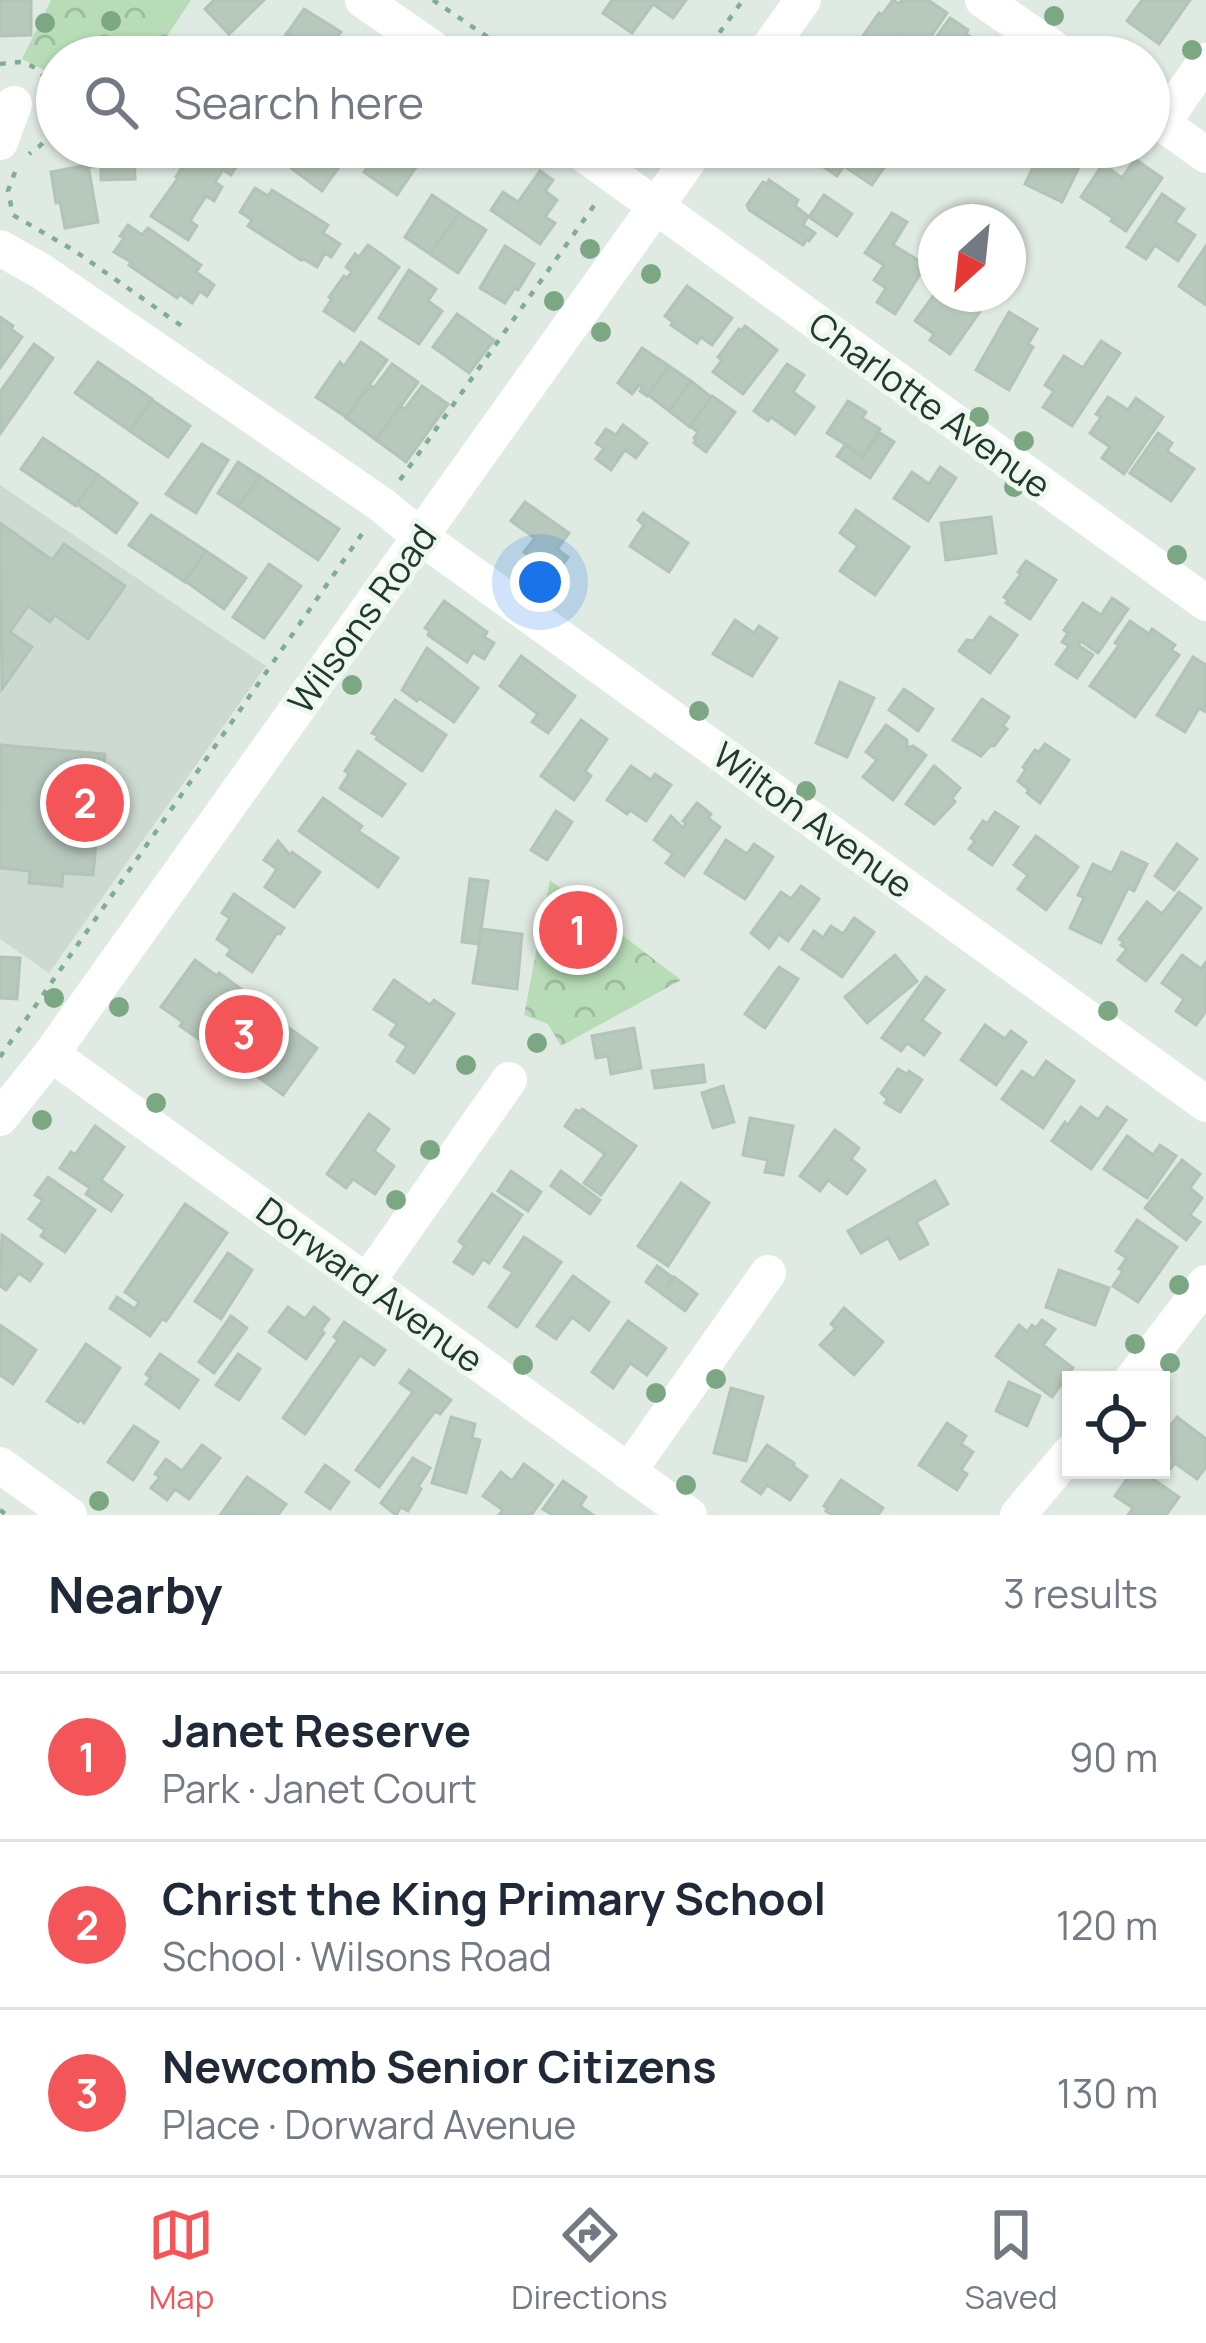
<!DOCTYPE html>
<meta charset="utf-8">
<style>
:root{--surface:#fff;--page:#f6f6f7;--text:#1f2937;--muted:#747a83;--line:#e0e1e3;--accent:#f35558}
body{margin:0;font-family:Manrope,sans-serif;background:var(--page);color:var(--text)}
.controls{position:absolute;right:36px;bottom:36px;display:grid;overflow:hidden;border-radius:0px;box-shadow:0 3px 9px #0004}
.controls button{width:108px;height:108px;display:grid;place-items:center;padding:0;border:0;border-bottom:3px solid var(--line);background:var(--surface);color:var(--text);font:60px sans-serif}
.compass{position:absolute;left:918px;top:204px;width:108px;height:108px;border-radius:50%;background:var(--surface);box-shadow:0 3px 9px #0004;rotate:207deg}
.you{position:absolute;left:540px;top:582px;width:42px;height:42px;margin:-30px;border:9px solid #fff;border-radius:50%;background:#1a73e8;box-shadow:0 0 0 18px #1a73e833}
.badge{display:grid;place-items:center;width:78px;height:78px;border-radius:50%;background:var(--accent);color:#fff;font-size:39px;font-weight:700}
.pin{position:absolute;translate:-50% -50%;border:6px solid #fff;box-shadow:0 3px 12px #0006}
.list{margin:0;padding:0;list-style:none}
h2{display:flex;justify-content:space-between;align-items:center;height:156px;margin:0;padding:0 48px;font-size:51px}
h2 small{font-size:39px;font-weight:400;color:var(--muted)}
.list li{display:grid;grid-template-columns:78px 1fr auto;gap:36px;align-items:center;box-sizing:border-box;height:168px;padding:0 48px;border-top:3px solid var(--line)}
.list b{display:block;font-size:45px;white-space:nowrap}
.list p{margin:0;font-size:39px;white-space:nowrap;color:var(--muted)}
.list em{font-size:39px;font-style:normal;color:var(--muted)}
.icon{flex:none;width:66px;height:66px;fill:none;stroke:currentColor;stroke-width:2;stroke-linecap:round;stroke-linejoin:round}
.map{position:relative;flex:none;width:1206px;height:1515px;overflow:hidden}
.search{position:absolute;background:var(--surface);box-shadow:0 3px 9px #0004;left:36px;right:36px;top:36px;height:132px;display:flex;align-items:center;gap:30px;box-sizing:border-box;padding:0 42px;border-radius:66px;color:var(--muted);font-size:45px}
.sheet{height:660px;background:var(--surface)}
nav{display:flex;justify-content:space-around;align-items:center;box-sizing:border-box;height:168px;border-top:3px solid var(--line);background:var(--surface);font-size:33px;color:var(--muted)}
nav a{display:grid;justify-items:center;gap:6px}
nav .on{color:var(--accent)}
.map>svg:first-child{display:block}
</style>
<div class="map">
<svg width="1206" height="1515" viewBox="0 0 1206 1515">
<defs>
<pattern id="park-crowns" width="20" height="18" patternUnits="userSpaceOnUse" patternTransform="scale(3)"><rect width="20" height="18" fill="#b7dcb7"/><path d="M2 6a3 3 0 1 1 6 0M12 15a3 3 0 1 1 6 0" fill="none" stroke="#9dbe9e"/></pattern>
</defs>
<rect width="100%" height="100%" fill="#dfeae2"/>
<path fill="#cddad1" d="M0 485 266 666 49 973 0 939Z"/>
<g fill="url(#park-crowns)">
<path d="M51 0H191L165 39 134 57H57V85L42 69 22 59Z"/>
<path d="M550 880 681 980 561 1046 548 1024 524 1015Z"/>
</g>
<g fill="#b7c8bd" stroke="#b2c4b7" stroke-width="3">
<path d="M0 0H31V35L0 36Z"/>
<path d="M214 0H264L229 34 205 9Z"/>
<path d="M612 0H686L673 18 653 4 632 33 603 13Z"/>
<path d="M893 0 899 4 902 0H928L947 13 927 42 925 41 919 50 901 37 889 55 863 36 879 13 882 15Z"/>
<path d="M1142 0H1190L1159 44 1127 21Z"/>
<path d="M304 9 341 32 323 57 287 33Z"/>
<path d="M950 18 968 30 966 34 975 40 971 45 990 57H922Z"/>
<path d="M287 33 321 57H270Z"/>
<path d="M198 147H222L241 159 231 175 223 170 215 182 222 187 214 201 206 196 190 221 197 226 188 240 151 216 178 178 176 177 186 161 190 164Z"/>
<path d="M307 147 339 167 322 191 292 169Z"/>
<path d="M311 147H353L339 167Z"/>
<path d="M381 147H430L397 195 364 172Z"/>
<path d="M794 147H864L887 163 872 185 844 166 837 176Z"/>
<path d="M1043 147H1083L1073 167 1078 169 1062 202 1025 184Z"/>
<path d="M90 149H134L135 179 101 180V166L90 167Z"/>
<path d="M1135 159 1162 178 1126 231 1111 221 1113 218 1081 197 1103 164 1122 178Z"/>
<path d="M88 165 98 222 65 228 60 202 56 203 51 172Z"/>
<path d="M540 171 553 180 545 191 557 200 545 217 555 223 540 244 491 210 503 192 518 202Z"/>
<path d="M769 180 798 200 795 206 808 216 803 225 815 233 809 241 807 239 803 245 749 210 747 205 763 182 767 184Z"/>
<path d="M255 188 268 196 272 190 328 225 323 233 340 244 331 257 325 253 317 267 302 258 301 260 248 226 252 220 240 212Z"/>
<path d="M1162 194 1184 209 1175 222 1195 235 1178 261 1155 245 1146 259 1127 247Z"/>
<path d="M432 195 459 213 430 254 405 237Z"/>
<path d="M824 195 852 214 837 236 809 217Z"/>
<path d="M459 213 486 230 458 273 430 254Z"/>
<path d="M892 213 907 222 893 245 926 265 895 314 877 302 886 288 874 280 884 265 865 253Z"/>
<path d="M128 225 142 235 148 228 201 265 196 272 214 285 207 296 200 291 192 303 180 294 177 298 129 265 131 262 114 252 124 238 120 236Z"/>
<path d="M368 245 399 267 354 331 324 311 332 299 329 297 344 276 347 278 352 272 346 267 355 254 359 257Z"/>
<path d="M505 246 534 264 518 290 515 288 505 303 480 288Z"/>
<path d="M1206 246V305L1179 286Z"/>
<path d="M409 270 436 289 428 301 442 311 419 344 379 318Z"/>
<path d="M687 286 732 318 712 345 701 337 697 343 671 325 673 322 665 316Z"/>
<path d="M936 292 943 295 958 294 981 310 950 354 930 340 934 334 915 321Z"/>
<path d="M1009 312 1037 329 1028 344 1033 347 1009 390 976 370Z"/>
<path d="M457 314 494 340 469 373 433 347Z"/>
<path d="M0 317 13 326 11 329 22 337 0 368Z"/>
<path d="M745 326 777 350 743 394 713 372 722 360 718 357 739 329 741 331Z"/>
<path d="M1101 341 1120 353 1072 426 1043 407 1054 391 1045 385 1064 356 1083 368Z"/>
<path d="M361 342 387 360 346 417 316 397 340 362 344 366Z"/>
<path d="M34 344 53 358 0 434V392Z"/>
<path d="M642 348 669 366 647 396 640 391 643 387 639 385 632 394 618 383Z"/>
<path d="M98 362 152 399 130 431 75 393Z"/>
<path d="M392 364 418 382 376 440 346 418 370 385 374 388Z"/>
<path d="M787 364 804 375 793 392 814 407 795 434 771 417 768 421 754 411Z"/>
<path d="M669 366 691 381 669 411 648 395Z"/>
<path d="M691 381 711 397 690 427 669 411Z"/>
<path d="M422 386 448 404 406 462 376 440 400 406 405 409Z"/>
<path d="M712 396 735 412 706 452 694 443 696 440 694 438 698 432 690 426Z"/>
<path d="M1108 397 1128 410 1136 398 1163 417 1124 474 1102 458 1110 447 1090 433 1101 417 1096 414Z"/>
<path d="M152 400 190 426 168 457 130 431Z"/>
<path d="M848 401 866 412 862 418 880 429 863 455 827 433Z"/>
<path d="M623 425 647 443 636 458 625 450 611 470 596 459 604 448 596 443 606 429 616 435Z"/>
<path d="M880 433 894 442 870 478 837 456 845 445 863 458Z"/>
<path d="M1158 433 1172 443 1167 451 1194 469 1171 501 1130 473Z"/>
<path d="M43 438 98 475 76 506 21 469Z"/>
<path d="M202 444 228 460 196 513 166 494Z"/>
<path d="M238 462 260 476 238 506 218 493Z"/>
<path d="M940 467 956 478 928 521 894 498 912 472 929 484Z"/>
<path d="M98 475 137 503 116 533 77 504Z"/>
<path d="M260 476 339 529 318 560 238 506Z"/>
<path d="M525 502 569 533 557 549 568 557 556 575 524 552 535 538 511 521Z"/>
<path d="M856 510 909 547 875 595 840 571 858 546 840 533Z"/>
<path d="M643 513 688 543 669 572 630 546 644 525 638 520Z"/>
<path d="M151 515 206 551 185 582 129 545Z"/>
<path d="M991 517 996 553 946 560 941 523Z"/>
<path d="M0 523 52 560 64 544 125 586 88 639 55 615 50 622 28 606 10 632 32 647 2 689Z"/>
<path d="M206 551 246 578 224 609 185 581Z"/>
<path d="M1026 561 1056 580 1030 619 1006 603 1008 600 1004 597 1021 574 1018 572Z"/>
<path d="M269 564 301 586 264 638 233 617Z"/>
<path d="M1112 598 1128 609 1098 653 1081 641 1078 645 1093 655 1077 678 1056 664 1069 646 1062 642 1068 633 1064 630 1083 603 1101 615Z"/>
<path d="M444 601 487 632 484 637 494 643 484 659 473 652 467 662 428 635 430 631 425 628Z"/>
<path d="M990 617 1017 635 990 673 959 651 967 640 973 641Z"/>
<path d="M735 620 754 633 759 626 777 638 752 676 713 654Z"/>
<path d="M1130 621 1149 634 1152 629 1175 645 1171 650 1179 655 1135 717 1090 686 1119 645 1115 643Z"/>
<path d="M427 648 478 688 454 722 419 698 417 701 402 690Z"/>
<path d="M521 656 575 696 548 733 532 722 538 714 500 686Z"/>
<path d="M1193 657 1206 665V712L1199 708 1185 732 1157 715Z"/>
<path d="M840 682 874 698 847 757 816 743Z"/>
<path d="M904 689 933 709 918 731 889 710Z"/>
<path d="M982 699 1009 717 1003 726 1007 729 994 746 992 745 988 748 981 756 953 740Z"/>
<path d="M395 700 446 735 422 771 376 739 378 736 372 733Z"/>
<path d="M581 720 607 739 585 771 591 776 574 800 541 776Z"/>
<path d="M886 725 907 740V748L913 746 926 755 893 800 863 777 877 760 866 752Z"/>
<path d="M1045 744 1069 760 1040 803 1027 793 1029 790 1018 781 1026 769 1023 767 1035 750 1039 752Z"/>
<path d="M1 745 105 754 101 799 116 801 112 834 97 832 93 875 63 873 62 886 29 883 30 871 0 868Z"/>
<path d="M358 751 405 784 382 816 340 788 349 774 345 771Z"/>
<path d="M631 766 651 780 655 774 671 785 646 821 630 810 627 814 607 800Z"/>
<path d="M934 766 960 788 952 798 955 802 934 824 906 804Z"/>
<path d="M323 798 362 826 358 831 398 858 378 887 299 831Z"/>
<path d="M697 803 711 814 708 818 720 827 684 876 666 863 673 854 654 840 671 816 683 828 686 823 683 821Z"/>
<path d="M556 811 572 822 547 860 531 850Z"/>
<path d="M995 812 1018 827 992 865 969 849 975 841 971 838 983 821 987 824Z"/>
<path d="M1036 836 1078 867 1046 910 1018 889 1028 875 1014 865Z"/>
<path d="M726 840 747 854 754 844 773 857 745 899 705 873Z"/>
<path d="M278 841 290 855 292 852 320 872 294 907 265 887 277 869 264 860Z"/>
<path d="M1177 844 1197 859 1174 890 1155 876Z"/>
<path d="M1122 852 1147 864 1134 891 1128 888 1101 943 1070 928 1084 898 1078 895 1093 864 1112 873Z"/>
<path d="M470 879 488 881 479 944 462 942Z"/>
<path d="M801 886 819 899 788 941 779 934 769 948 751 933 781 892 791 899Z"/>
<path d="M1179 892 1201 908 1146 981 1118 960 1127 949 1121 945 1124 942 1119 939 1147 902 1162 914Z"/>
<path d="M234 894 284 928 280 934 277 933 252 972 227 955 231 949 217 939 230 918 222 913Z"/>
<path d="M854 918 874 932 842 977 802 949 814 931 823 938 831 926 843 934Z"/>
<path d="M482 929 522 934 517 989 473 983Z"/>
<path d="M895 955 917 981 867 1023 845 997Z"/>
<path d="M1182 955 1201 969 1206 962V1011L1196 1025 1176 1011 1184 999 1162 983Z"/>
<path d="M0 957 20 958 17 999 0 998Z"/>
<path d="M195 960 217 976 219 973 245 992 243 995 317 1048 283 1095 209 1042 207 1045 180 1026 183 1022 161 1007Z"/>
<path d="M779 967 798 979 765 1028 745 1014Z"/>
<path d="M926 977 944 990 922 1020 940 1033 924 1055 907 1043 901 1051 882 1038Z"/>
<path d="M394 980 430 1005 434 1000 454 1014 414 1073 397 1061 407 1046 390 1035 397 1024 374 1009Z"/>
<path d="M985 1025 1005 1039 1011 1031 1026 1042 996 1085 961 1060Z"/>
<path d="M634 1028 641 1068 611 1074 608 1056 596 1058 592 1036Z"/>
<path d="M1046 1061 1074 1081 1043 1128 1002 1099 1022 1071 1034 1079Z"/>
<path d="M703 1065 705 1082 655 1088 652 1071Z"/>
<path d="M898 1069 907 1074 909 1071 922 1080 900 1112 885 1103 888 1099 881 1093Z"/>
<path d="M723 1086 734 1122 713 1128 702 1093Z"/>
<path d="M1081 1107 1098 1120 1107 1107 1126 1120 1091 1169 1052 1141 1065 1122 1068 1125Z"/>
<path d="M582 1109 636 1146 601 1195 584 1183 605 1154 565 1126 576 1110 580 1112Z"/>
<path d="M369 1114 389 1129 374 1151 394 1166 375 1194 353 1179 346 1188 327 1174Z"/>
<path d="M750 1118 793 1126 783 1175 765 1172 768 1160 743 1155Z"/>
<path d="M95 1126 124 1147 101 1180 122 1195 111 1211 86 1194 90 1188 60 1168 71 1152 75 1155Z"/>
<path d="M835 1130 859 1148 851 1159 865 1170 847 1194 828 1180 820 1191 800 1176Z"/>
<path d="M1127 1136 1153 1155 1160 1145 1176 1156 1147 1198 1104 1169Z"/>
<path d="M1182 1160 1200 1174 1190 1188 1202 1198 1190 1215 1200 1222 1186 1240 1145 1208Z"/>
<path d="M511 1171 541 1192 528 1211 498 1191Z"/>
<path d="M561 1171 600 1200 590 1214 551 1186Z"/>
<path d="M48 1177 95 1210 65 1252 41 1236 45 1230 29 1219 43 1200 35 1195Z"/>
<path d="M935 1181 948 1204 916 1222 928 1244 900 1259 888 1238 861 1253 848 1231Z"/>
<path d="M681 1183 709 1203 668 1266 638 1246Z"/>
<path d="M492 1194 522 1215 489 1263 483 1259 473 1274 454 1262 465 1246 459 1241Z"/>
<path d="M185 1204 227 1233 166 1321 162 1319 150 1336 110 1308 117 1297 135 1309 139 1302 125 1292Z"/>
<path d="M1137 1220 1177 1247 1138 1302 1113 1286 1123 1271 1119 1269 1127 1258 1116 1251Z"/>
<path d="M2 1235 42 1264 30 1281 19 1273 6 1290 0 1286Z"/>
<path d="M524 1237 561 1262 517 1327 489 1307 513 1272 504 1267Z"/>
<path d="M228 1253 252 1270 221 1319 195 1301Z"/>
<path d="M657 1266 672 1277 668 1286 674 1277 697 1294 685 1311 646 1282Z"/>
<path d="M1059 1270 1109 1288 1095 1325 1046 1307Z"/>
<path d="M573 1276 609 1302 589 1330 572 1317 556 1339 537 1326Z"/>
<path d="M288 1307 305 1319 314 1307 329 1319 321 1330 324 1333 306 1359 269 1332Z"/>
<path d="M844 1308 883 1342 854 1375 820 1345 836 1328 831 1324Z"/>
<path d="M231 1316 247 1328 214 1373 199 1362Z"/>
<path d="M1042 1320 1055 1329 1043 1345 1073 1368 1052 1397 996 1356 1019 1325 1027 1332 1032 1325 1036 1328Z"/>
<path d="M628 1321 666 1348 647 1375 630 1363 613 1388 592 1372Z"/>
<path d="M344 1322 385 1350 374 1365 360 1355 305 1434 283 1418 338 1340 334 1337Z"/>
<path d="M0 1325 36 1350 13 1384 0 1375Z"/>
<path d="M86 1344 120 1368 84 1423 80 1419 78 1422 47 1401Z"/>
<path d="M160 1354 198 1380 179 1408 146 1384 151 1378 146 1374Z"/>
<path d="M238 1354 260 1369 239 1400 216 1385Z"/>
<path d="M409 1370 451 1400 440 1414 435 1411 379 1487 356 1470 413 1392 400 1383Z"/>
<path d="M1009 1382 1040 1396 1027 1426 996 1411Z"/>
<path d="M731 1388 763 1397 746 1461 714 1453Z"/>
<path d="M451 1417 475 1424 472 1438 480 1440 466 1493 432 1483Z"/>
<path d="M1177 1417 1206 1439V1467L1197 1479 1175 1463 1170 1469 1161 1463V1438Z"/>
<path d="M947 1423 966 1436 961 1444 973 1452 961 1470 967 1474 957 1490 919 1465Z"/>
<path d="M134 1426 158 1442 133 1480 108 1462Z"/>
<path d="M202 1445 220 1458 189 1499 175 1489 167 1500 151 1488 160 1477 155 1474 166 1459 182 1471Z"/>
<path d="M767 1445 794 1463 793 1466 807 1476 790 1500 767 1485 761 1494 742 1481Z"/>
<path d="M413 1458 430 1468 418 1487 421 1489 408 1511 401 1507 396 1515 381 1503Z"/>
<path d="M524 1464 553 1485 531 1515H499L503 1510 483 1496 501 1472 512 1481Z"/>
<path d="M325 1465 349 1482 330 1509 306 1492Z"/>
<path d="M1133 1470H1140L1179 1497 1166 1515H1128L1133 1508 1115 1496Z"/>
<path d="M247 1477 286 1504 278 1515 221 1514Z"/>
<path d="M841 1480 883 1508 878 1515H832L826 1511 828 1509 824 1506Z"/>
<path d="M563 1481 586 1497 580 1506 593 1515H553L543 1509Z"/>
</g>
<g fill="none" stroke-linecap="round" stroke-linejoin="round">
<g stroke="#7fae93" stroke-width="4.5" stroke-dasharray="6 9" stroke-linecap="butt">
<path d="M433 0 517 57"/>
<path d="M702 57 743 0"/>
<path d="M0 64C6 63 14 62 19 62 55 67 64 117 44 141 40 147 34 150 29 154"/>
<path d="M15 172 8 191 13 215 75 251 186 329"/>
<path d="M400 480 598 200"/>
<path d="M0 1057 366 528"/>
<path d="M0 1510 7 1515"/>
</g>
<g stroke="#fff" stroke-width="36">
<path d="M363 0 445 57"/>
<path d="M983 0 1066 57"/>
<path d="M762 57 803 0"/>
<path d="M1149 114 1206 155"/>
<path d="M1162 123 1206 61"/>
<path d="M0 142 14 104"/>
<path d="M574 147 1206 603"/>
<path d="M0 248 41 271 382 505 421 537 1206 1104"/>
<path d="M51 1054 689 1515"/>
<path d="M0 1118 51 1054 698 147"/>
<path d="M367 1282 509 1080"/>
<path d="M1132 1380 1206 1283"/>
<path d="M0 1465 69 1515"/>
<path d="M628 1472 768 1273"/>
<path d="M1018 1515 1071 1452"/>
</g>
</g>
<g fill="#7ba782">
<circle cx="1054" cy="16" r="10"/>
<circle cx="111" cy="21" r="10"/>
<circle cx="45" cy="23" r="10"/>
<circle cx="1192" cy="50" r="10"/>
<circle cx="590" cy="249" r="10"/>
<circle cx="651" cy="274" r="10"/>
<circle cx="554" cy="301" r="10"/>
<circle cx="601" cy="332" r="10"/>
<circle cx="979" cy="417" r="10"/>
<circle cx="1024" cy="441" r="10"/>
<circle cx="1014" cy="487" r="10"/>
<circle cx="1177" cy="555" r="10"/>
<circle cx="352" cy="685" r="10"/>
<circle cx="699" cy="711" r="10"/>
<circle cx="806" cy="791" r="10"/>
<circle cx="54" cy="998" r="10"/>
<circle cx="119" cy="1007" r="10"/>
<circle cx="1108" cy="1011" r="10"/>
<circle cx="537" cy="1043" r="10"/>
<circle cx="466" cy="1065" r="10"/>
<circle cx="156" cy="1103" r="10"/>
<circle cx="42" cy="1120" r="10"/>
<circle cx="430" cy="1150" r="10"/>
<circle cx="396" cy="1200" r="10"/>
<circle cx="1179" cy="1285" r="10"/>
<circle cx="1135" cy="1344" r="10"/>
<circle cx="1170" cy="1363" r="10"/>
<circle cx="523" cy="1365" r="10"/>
<circle cx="716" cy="1379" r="10"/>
<circle cx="656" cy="1393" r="10"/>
<circle cx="686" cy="1485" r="10"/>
<circle cx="99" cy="1501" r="10"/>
</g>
<g text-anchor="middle" stroke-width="10" stroke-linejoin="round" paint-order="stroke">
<g font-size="36" fill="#203a2c" stroke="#eff7f1">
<text transform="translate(930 405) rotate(36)" y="13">Charlotte Avenue</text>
<text transform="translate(362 619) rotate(-54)" y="13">Wilsons Road</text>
<text transform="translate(813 820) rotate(36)" y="13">Wilton Avenue</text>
<text transform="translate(370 1285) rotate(36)" y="13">Dorward Avenue</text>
</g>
</g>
</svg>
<div class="controls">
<button><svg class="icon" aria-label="locate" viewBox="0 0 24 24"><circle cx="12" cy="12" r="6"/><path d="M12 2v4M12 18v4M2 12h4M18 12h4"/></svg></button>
</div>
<svg class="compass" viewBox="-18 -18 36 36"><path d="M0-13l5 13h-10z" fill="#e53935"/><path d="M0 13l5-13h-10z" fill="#747a83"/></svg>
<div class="you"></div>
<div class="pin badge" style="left:578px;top:930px">1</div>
<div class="pin badge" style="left:85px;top:803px">2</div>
<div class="pin badge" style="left:244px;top:1034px">3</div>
<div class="search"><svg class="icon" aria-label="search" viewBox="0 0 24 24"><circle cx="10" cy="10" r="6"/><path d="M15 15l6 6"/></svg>Search here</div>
</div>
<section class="sheet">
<h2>Nearby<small>3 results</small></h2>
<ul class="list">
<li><span class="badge">1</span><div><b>Janet Reserve</b><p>Park · Janet Court</p></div><em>90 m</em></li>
<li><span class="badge">2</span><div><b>Christ the King Primary School</b><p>School · Wilsons Road</p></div><em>120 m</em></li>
<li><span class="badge">3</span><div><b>Newcomb Senior Citizens</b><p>Place · Dorward Avenue</p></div><em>130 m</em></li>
</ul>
</section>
<nav>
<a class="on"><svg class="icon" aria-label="map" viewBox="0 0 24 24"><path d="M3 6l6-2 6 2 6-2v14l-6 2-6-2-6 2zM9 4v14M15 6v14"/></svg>Map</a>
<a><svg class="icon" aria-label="directions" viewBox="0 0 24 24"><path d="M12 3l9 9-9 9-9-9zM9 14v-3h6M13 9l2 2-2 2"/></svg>Directions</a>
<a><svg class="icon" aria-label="saved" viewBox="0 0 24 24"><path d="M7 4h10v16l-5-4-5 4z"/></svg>Saved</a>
</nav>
